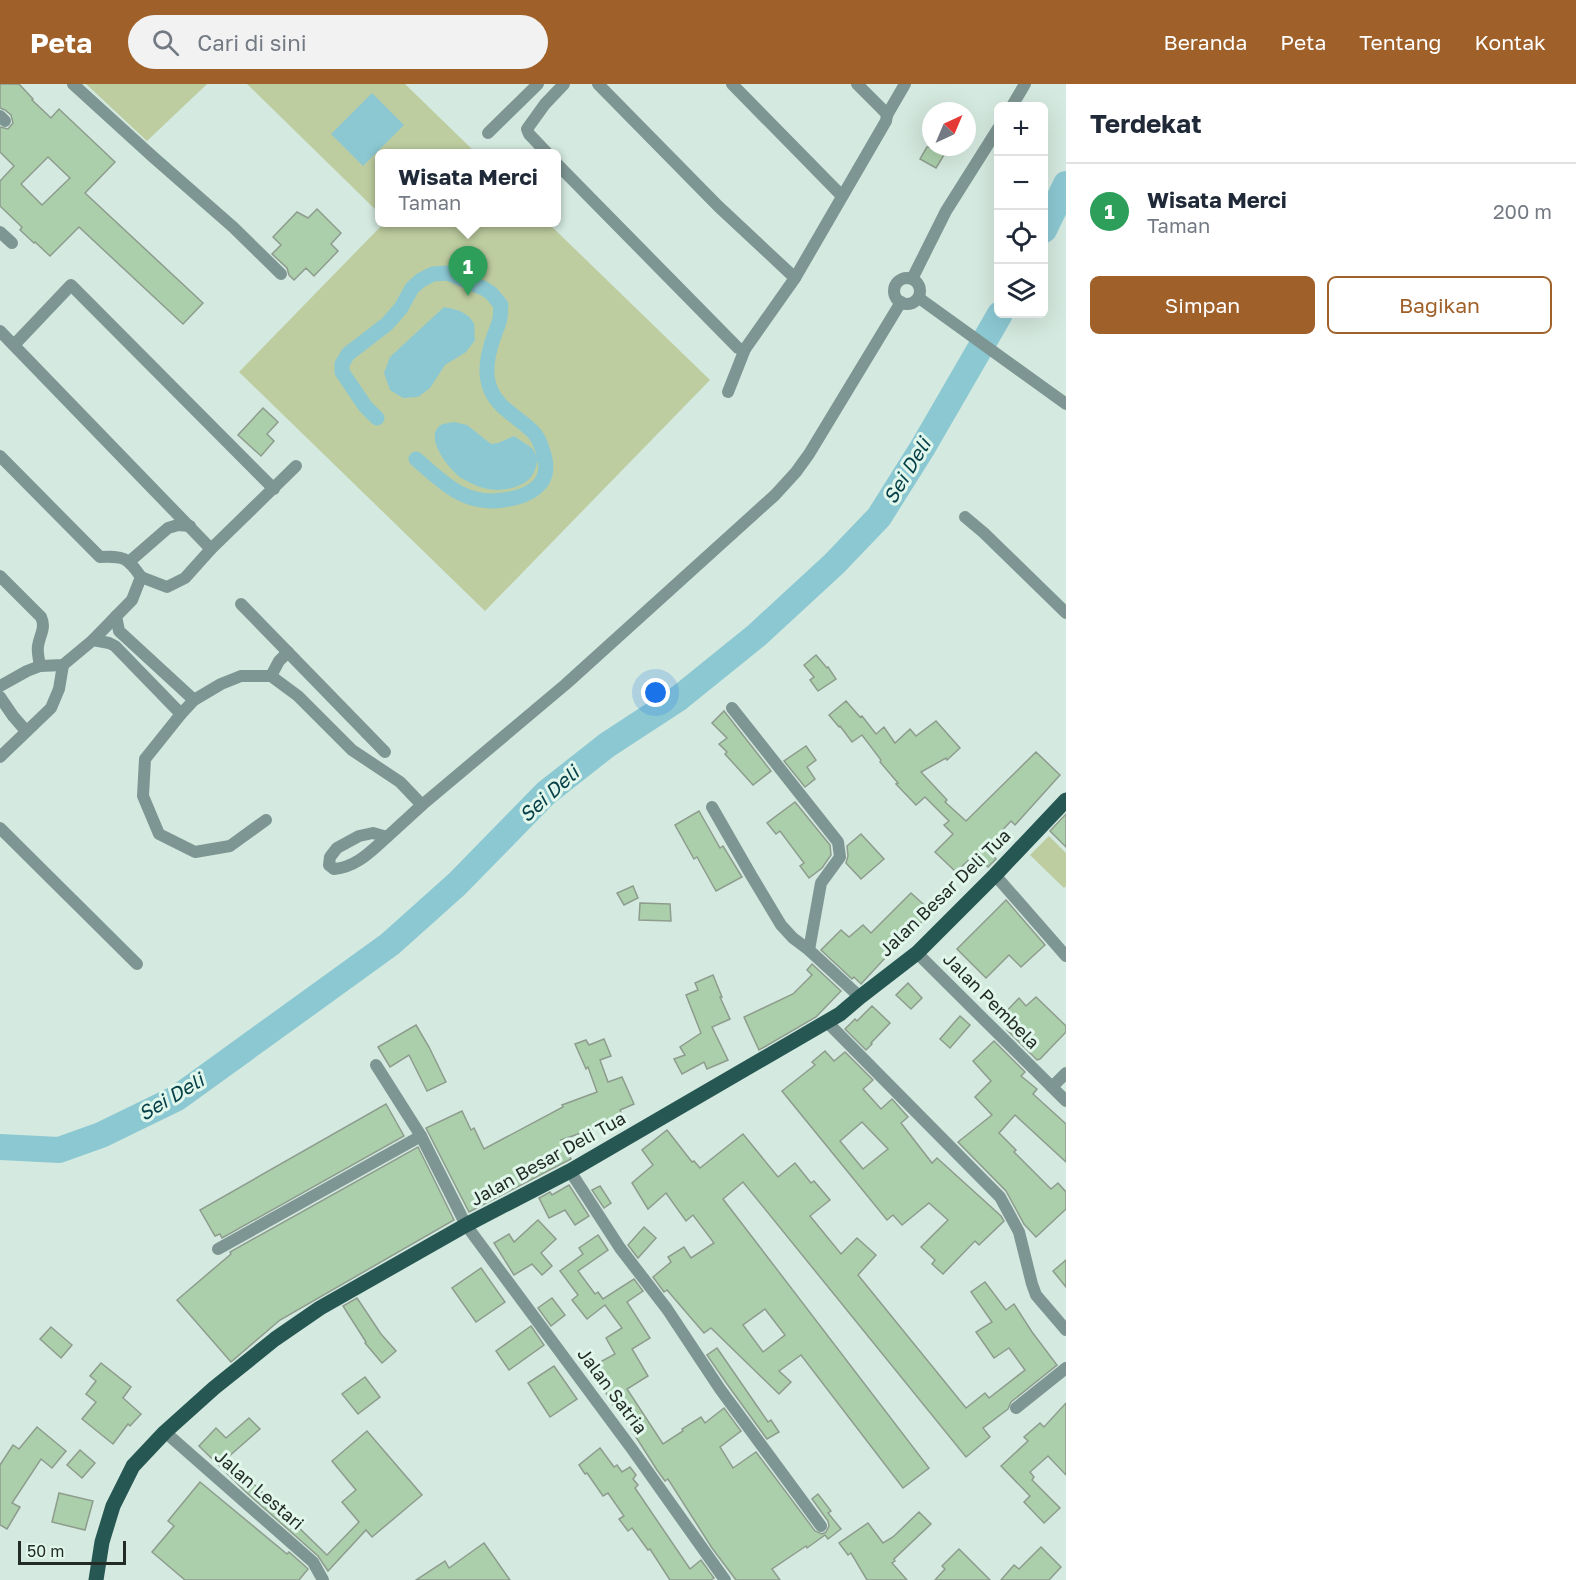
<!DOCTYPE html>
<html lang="id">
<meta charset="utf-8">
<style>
:root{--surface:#fff;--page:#f2f2f3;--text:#1f2937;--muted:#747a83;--line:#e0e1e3;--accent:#a06029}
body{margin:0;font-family:"Golos Text",sans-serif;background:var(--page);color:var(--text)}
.controls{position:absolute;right:18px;top:18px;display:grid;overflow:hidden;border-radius:9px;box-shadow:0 6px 24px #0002}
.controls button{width:54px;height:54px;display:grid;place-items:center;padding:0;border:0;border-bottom:2px solid var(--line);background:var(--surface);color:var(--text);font:30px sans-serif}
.compass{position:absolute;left:922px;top:18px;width:54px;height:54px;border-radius:50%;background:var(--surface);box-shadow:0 6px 24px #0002;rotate:44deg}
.scale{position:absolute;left:18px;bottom:15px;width:108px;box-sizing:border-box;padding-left:6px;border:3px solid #232b27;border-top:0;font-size:16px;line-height:21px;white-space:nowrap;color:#232b27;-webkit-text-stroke:4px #e1f7ec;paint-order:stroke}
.you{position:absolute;left:656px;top:609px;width:21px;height:21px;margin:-15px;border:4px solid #fff;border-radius:50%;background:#1a73e8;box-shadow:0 0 0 9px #1a73e833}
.badge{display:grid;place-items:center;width:39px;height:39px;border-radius:50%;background:var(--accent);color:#fff;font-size:20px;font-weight:700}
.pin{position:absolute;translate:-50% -50px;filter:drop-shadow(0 2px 3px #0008)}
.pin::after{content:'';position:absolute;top:32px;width:21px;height:18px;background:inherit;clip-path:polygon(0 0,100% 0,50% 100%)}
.popup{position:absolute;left:375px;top:65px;width:186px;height:78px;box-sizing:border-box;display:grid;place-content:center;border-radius:9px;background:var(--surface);filter:drop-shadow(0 2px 4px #0005);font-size:20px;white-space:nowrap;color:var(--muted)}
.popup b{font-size:22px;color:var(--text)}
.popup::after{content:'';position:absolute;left:50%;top:100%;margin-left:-12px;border:12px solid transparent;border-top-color:var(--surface)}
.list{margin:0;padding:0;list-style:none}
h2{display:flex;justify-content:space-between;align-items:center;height:78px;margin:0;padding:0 24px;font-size:26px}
h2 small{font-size:20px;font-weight:400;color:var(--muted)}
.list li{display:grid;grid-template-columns:39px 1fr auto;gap:18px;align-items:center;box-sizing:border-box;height:96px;padding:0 24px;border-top:2px solid var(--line)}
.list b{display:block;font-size:22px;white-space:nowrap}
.list p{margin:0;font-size:20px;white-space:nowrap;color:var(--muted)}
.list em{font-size:20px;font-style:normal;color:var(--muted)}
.actions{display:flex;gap:12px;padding:18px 24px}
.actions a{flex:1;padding:14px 0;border:2px solid var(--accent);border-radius:9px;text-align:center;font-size:21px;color:var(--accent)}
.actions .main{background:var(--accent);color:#fff}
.icon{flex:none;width:33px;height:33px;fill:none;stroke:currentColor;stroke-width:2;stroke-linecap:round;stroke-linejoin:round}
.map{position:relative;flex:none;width:1066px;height:1496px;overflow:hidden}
header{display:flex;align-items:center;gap:36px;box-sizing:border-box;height:84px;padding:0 30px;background:var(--accent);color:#fff}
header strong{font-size:28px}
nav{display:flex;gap:33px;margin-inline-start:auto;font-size:21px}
.search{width:420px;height:54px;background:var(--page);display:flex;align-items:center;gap:15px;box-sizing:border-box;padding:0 21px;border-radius:33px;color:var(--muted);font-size:22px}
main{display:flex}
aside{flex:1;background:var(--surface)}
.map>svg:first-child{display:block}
</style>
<header>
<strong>Peta</strong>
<div class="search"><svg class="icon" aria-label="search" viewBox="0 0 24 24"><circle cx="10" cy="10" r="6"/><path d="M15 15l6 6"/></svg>Cari di sini</div>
<nav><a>Beranda</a><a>Peta</a><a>Tentang</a><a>Kontak</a></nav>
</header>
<main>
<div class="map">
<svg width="1066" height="1496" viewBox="0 0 1066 1496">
<rect width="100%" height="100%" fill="#d4e9df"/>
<g fill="#becda0">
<path d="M86 0H207L147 57Z"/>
<path d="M247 0H405L476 69 380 70 379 129Z"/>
<path d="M547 138 710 296 485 527 239 288 384 139Z"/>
<path d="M1049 752 1066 769V802L1064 804 1030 771Z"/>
</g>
<g fill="#8cc8d2">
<path d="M372 9 404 41 363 82 331 50Z"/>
<path d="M444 223C455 225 469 228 474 240 475 244 474 251 475 256L466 268 445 281 430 304 418 313 403 314 390 306 384 289 390 273Z"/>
<path d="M454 338 467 341 491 360 498 359 514 352 532 364 538 375C534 393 530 398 512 404 495 409 478 404 463 395 451 388 422 353 441 341 444 339 451 339 454 338Z"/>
</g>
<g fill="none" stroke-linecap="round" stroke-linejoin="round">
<path stroke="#8cc8d2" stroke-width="15" d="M377 334 365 322 342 288V280L348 270 387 240 401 224 412 204 421 196 433 190 448 189 483 204 491 209 501 221C500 225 501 230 500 234 499 240 496 246 494 252 489 266 484 286 489 301 496 325 520 333 535 350 540 357 542 363 544 371 553 401 528 413 503 416 464 422 443 398 416 375"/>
<g stroke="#8cc8d2" stroke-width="26">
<path d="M1044 146 1066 100"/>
<path d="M0 1063 59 1066 101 1051 177 1014 390 860 457 800 546 709 607 661 679 614 757 551 834 480 879 433 923 363 1000 230"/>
</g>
</g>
<g fill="#abcfab" stroke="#8e9c8e" stroke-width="1.5" fill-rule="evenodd">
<path d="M0 0H19L33 15 32 16 51 34 59 25 115 78 85 109 203 219 183 240 79 143 50 172 35 158 34 159 20 146 22 143 0 122V97L14 82 0 68V43L8 45 13 39 11 31 5 26 0 24ZM48 73 70 94 42 121 21 100Z"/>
<path d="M927 63H949L936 84 920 75Z"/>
<path d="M317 125 341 149 331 160 338 167 314 192 306 184 294 196 289 191 287 184 272 170 281 161 273 153 297 128 308 134Z"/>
<path d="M263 324 278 338 267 350 274 357 261 372 238 351Z"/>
<path d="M816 571 827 584 828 583 836 595 818 607 810 596 814 593 804 581Z"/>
<path d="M846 617 860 633 862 632 876 650 884 643 895 659 910 645 916 652 936 637 960 664 947 676 946 674 921 688 947 716 945 718 966 737 1036 668 1060 691 1015 741 1011 737 996 753 1000 757 990 768 996 775 988 783 975 770 956 788 935 768 953 750 944 741 949 737 925 713 916 721 896 700 898 699 880 678 881 676 862 651 852 658 840 642 839 643 829 631Z"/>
<path d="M724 627 771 687 753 701 725 670 727 668 719 660 727 654 712 639Z"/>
<path d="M806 662 816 676 807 683 815 695 805 703 784 677Z"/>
<path d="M795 718 830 761 831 771 822 784 809 794 800 782 804 779 780 747 776 750 767 739Z"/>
<path d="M699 727 720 764 723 762 742 793 716 807 697 773 694 775 675 741Z"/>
<path d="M1066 730V763L1050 747Z"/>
<path d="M861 750 884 775 861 795 846 779 848 772 847 762Z"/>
<path d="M633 802 638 814 624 821 617 809Z"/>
<path d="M911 809 932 828 911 848 910 847 861 900 854 893 852 895 821 866 841 846 849 853 863 841 871 849Z"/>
<path d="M1006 816 1045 861 1021 883 1009 871 986 894 957 865Z"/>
<path d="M640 819 670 820 671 837 639 836Z"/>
<path d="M812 880 841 907 816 933 759 966 744 933 793 910 812 891 807 886Z"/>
<path d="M713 891 722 913H720L730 935 712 943 728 976 707 985 704 978 682 990 674 975 685 971 680 963 701 949 686 911 698 906 695 899Z"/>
<path d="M908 899 922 914 911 925 896 911Z"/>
<path d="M1036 913 1066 942V948L1040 975 1037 976 1007 946 1009 945 999 935 1019 914 1026 922Z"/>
<path d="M872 922 890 939 871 959 872 960 866 966 845 945 855 935 857 937Z"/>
<path d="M960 932 970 941 950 964 940 955Z"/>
<path d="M416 941 429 963 446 998 427 1007 409 971 390 983 378 963Z"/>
<path d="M604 955 611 972 600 976 608 998 622 993 634 1020 620 1026 625 1037 612 1043 610 1039 561 1056 571 1075 469 1128 426 1044 462 1027 471 1046 474 1044 484 1065 563 1023 562 1021 597 1008 588 983 586 985 575 960 586 956 589 961Z"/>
<path d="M994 957 1025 988 1021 992 1037 1005 1033 1010 1066 1040V1078L1015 1031 999 1049 1016 1066 1014 1068 1051 1105 1058 1099 1066 1108V1125L1036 1153 1024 1140 1006 1107 958 1058 992 1031 975 1013 991 997 973 977Z"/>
<path d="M825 967 834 977 845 968 873 996 863 1005 881 1025 892 1015 908 1033 901 1039 932 1079 937 1074 1001 1132 1004 1137 979 1161 975 1157 943 1190 932 1180 935 1176 921 1163 948 1136 929 1119 902 1141 893 1131 887 1136 782 1007 815 981 812 978ZM862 1038 888 1065 863 1085 840 1057Z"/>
<path d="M386 1020 404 1052 222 1154 220 1150 215 1152 200 1126Z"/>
<path d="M667 1046 692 1078 694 1077 700 1084 743 1050 778 1093 795 1079 811 1099 814 1097 830 1116 810 1132 841 1170 857 1154 876 1171 858 1191 966 1324 985 1309 989 1314 1025 1286 1009 1264 994 1274 976 1248 992 1238 971 1208 985 1198 1006 1226 1014 1220 1032 1248 1057 1281 1011 1318 1008 1325 983 1344 990 1353 966 1373 743 1098 723 1115 929 1384 903 1404 801 1271 779 1287 791 1298 779 1310 711 1244 704 1249 667 1206 664 1208 653 1193 671 1178 668 1173 684 1163 691 1174 714 1159 693 1131 686 1137 666 1109 648 1125 632 1099 653 1081 642 1066ZM765 1225 785 1251 763 1268 743 1241Z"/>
<path d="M418 1063 454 1136 280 1236 231 1278 177 1216 231 1170 230 1168Z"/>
<path d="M569 1101 589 1132 575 1141 565 1126 549 1134 539 1114 550 1108 552 1111Z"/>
<path d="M600 1102 611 1119 604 1124 592 1106Z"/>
<path d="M538 1136 556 1155 541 1169 552 1182 542 1191 532 1180 514 1191 494 1159 509 1150 514 1158Z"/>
<path d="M644 1143 656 1154 638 1174 628 1161Z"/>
<path d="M598 1151 608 1166 578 1187 595 1210 598 1208 603 1215 634 1195 643 1207 627 1218 650 1254 632 1265 648 1292 627 1305 663 1360 683 1347 682 1345 701 1333 705 1339 724 1324 741 1347 720 1363 733 1384 756 1368 815 1447 822 1450 826 1448 829 1442 828 1437 812 1415 818 1410 831 1427 828 1429 841 1445 828 1455 825 1451 807 1464 806 1462 772 1485 780 1496H736L712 1464 668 1395 665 1397 657 1386 615 1320 613 1321 591 1283 615 1270 606 1254 622 1244 605 1221 587 1235 572 1216 578 1211 560 1187 583 1170 579 1164Z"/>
<path d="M1066 1176V1203L1053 1187Z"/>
<path d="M481 1184 505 1218 476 1238 452 1204Z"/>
<path d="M357 1214 381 1250 396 1267 382 1279 365 1259 366 1258 343 1222Z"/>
<path d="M552 1214 565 1231 551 1242 538 1224Z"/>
<path d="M531 1242 544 1261 509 1286 496 1267Z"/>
<path d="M51 1243 72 1261 61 1274 40 1255Z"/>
<path d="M717 1264 768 1338 771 1336 779 1348 767 1355 727 1300 707 1271Z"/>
<path d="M101 1279 131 1303 123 1314 141 1330 130 1342 128 1340 113 1360 82 1335 96 1318 86 1310 96 1297 90 1292Z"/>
<path d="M554 1282 577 1315 550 1333 528 1299Z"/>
<path d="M365 1293 380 1313 358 1330 342 1310Z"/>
<path d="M1066 1319V1391L1048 1372 1030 1388 1034 1393 1032 1396 1060 1424 1044 1439 1024 1418 1030 1412 1001 1382 1028 1357 1024 1353 1040 1339 1044 1343Z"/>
<path d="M249 1334 260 1345 227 1374 327 1471 359 1438 342 1418 356 1406 332 1377 367 1347 422 1411 372 1453 366 1446 328 1487 318 1472 247 1409 199 1362 216 1344 226 1354Z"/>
<path d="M37 1343 66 1367 52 1384 41 1375 12 1419 20 1423 7 1445 0 1441V1381L13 1361 19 1365Z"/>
<path d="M600 1364 614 1383 617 1381 622 1388 630 1383 636 1391 633 1395 638 1401 635 1404 690 1485 701 1476 714 1494 711 1496H670L650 1465 648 1466 632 1444 628 1447 619 1435 624 1432 608 1409 603 1412 587 1389 585 1390 579 1381Z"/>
<path d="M80 1366 95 1379 82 1394 67 1381Z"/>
<path d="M200 1398 287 1470 289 1468 306 1483 308 1485 299 1496H185L152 1468 174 1442 168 1437Z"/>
<path d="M59 1409 93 1417 85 1446 52 1438Z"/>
<path d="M919 1428 931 1440 894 1475 895 1477 892 1479 907 1496H867L851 1469 848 1471 839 1459 868 1439 883 1459 893 1453Z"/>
<path d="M484 1459 510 1496H416L445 1477 449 1484Z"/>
<path d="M1041 1463 1061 1483 1049 1496H1001L1014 1481 1019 1485Z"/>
<path d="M959 1465 990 1496H935L945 1485 942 1482Z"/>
</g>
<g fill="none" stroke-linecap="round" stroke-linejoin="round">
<g stroke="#7e9693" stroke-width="12">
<path d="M73 0 152 72 233 143 281 190"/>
<path d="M598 0 718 122 795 194"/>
<path d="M732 0 842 112"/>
<path d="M1012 22 1025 0"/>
<path d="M887 31 905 0"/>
<path d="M0 32 5 37"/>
<path d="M488 49 538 0"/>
<path d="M548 70 529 50 527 45 545 20 564 0"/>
<path d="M556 79 738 264 742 266 745 265 795 194 886 37 887 31 884 27 857 0"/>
<path d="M0 148 12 159"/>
<circle cx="907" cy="207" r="13"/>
<path d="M912 195 946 127 999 43"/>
<path d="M919 214 1066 320"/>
<path d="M0 247 211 465"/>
<path d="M14 261 71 201 274 405"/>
<path d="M728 308 745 265"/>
<path d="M0 372 100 473C124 472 127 473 141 493L132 516 93 556 63 581 40 582 27 587 0 602"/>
<path d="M965 433 984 449 1066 529"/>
<path d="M130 477 168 444 178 441 190 442"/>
<path d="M0 492 41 533C46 544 40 550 38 562 37 568 39 576 40 582"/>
<path d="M141 493 167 503 185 494 211 465 296 382"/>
<path d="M241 520 385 668"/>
<path d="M116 532 119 547 194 616"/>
<path d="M93 556 109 559 115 562 181 630"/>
<path d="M271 592 279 577 288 568"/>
<path d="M0 613 13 632 26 647"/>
<path d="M732 624 838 758 840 773 821 799 809 866"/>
<path d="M0 673 51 624 59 605 63 581"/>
<path d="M712 723 751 791 781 841 793 854 809 866 860 913"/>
<path d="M266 736 230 762 195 768 159 750 143 712 145 675 181 630 194 616 221 600 241 592H271L298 612 352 666 400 698 422 721"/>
<path d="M0 744 137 880"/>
<path d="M387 753 373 749 359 752 337 764 330 773 329 781 334 785C357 783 371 767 387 753L422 721 566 600 775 411 796 388 809 370 901 218"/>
<path d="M995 791 1066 872"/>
<path d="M917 869 1066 1017"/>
<path d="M827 938 1000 1113 1019 1148 1032 1200 1036 1211 1066 1246"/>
<path d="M376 981 421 1052 466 1141 632 1365 725 1496"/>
<path d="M1052 1003 1066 989"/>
<path d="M570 1087 620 1164 667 1225 720 1305 821 1442"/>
<path d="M218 1165 421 1052"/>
<path d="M1016 1324 1066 1284"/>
<path d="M165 1348 313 1478 323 1496"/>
</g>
<path stroke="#265753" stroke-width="15" d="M96 1496 102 1458 113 1422 133 1382 165 1348 214 1304 275 1255 320 1224 466 1141 570 1087 840 930 860 913 917 869 995 791 1066 716"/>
</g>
<g text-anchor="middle" stroke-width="6" stroke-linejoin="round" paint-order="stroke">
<g font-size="18" fill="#232b27" stroke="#e1f7ec">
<text transform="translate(945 809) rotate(-44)" y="6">Jalan Besar Deli Tua</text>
<text transform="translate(991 917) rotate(45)" y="6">Jalan Pembela</text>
<text transform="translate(548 1075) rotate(-29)" y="6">Jalan Besar Deli Tua</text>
<text transform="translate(612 1307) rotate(53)" y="6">Jalan Satria</text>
<text transform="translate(259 1406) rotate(41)" y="6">Jalan Lestari</text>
</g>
<g font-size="20" font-style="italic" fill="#063f47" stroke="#e1f7ec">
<text transform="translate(907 387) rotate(-59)" y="7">Sei Deli</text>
<text transform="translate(549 710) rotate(-42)" y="7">Sei Deli</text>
<text transform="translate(171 1013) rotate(-31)" y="7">Sei Deli</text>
</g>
</g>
</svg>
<div class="controls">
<button>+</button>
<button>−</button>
<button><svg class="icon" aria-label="locate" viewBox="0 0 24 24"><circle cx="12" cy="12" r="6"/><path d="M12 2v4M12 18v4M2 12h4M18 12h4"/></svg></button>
<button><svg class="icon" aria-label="layers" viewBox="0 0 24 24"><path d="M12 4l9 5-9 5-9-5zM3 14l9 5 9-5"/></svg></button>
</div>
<svg class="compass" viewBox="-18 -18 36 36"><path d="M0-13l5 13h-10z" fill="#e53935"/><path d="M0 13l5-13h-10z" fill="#747a83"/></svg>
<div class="scale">50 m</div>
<div class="you"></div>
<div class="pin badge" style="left:468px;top:212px;background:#2e9e5b">1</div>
<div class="popup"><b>Wisata Merci</b>Taman</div>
</div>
<aside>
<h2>Terdekat<small></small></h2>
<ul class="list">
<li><span class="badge" style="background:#2e9e5b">1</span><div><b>Wisata Merci</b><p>Taman</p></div><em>200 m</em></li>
</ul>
<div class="actions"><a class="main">Simpan</a><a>Bagikan</a></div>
</aside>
</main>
